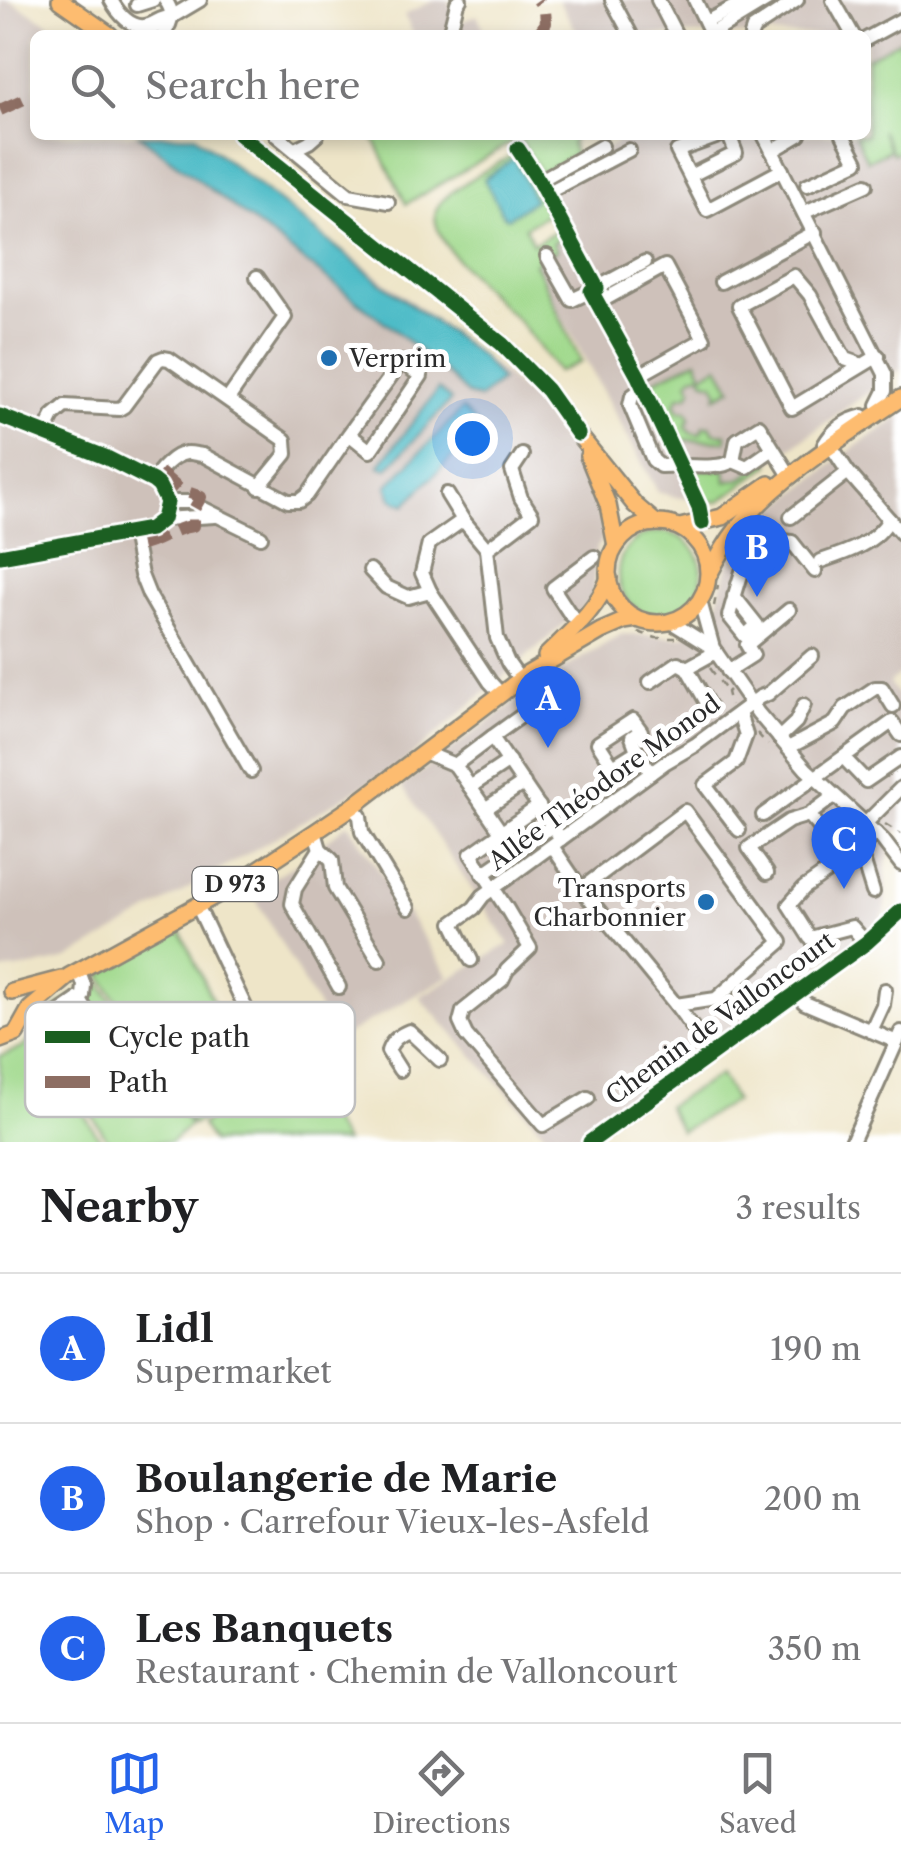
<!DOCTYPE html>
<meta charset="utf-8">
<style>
:root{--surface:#fff;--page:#f6f6f6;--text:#202124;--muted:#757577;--line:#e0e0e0;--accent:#2563eb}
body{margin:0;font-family:"Libre Caslon Text",serif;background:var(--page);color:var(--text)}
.you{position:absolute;left:472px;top:438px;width:35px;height:35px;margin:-25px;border:8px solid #fff;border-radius:50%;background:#1a73e8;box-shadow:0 0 0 15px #1a73e833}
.badge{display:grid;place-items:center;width:65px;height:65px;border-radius:50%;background:var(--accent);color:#fff;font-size:32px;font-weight:700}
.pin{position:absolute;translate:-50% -82px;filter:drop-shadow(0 2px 5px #0008)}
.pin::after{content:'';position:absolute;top:52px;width:35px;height:30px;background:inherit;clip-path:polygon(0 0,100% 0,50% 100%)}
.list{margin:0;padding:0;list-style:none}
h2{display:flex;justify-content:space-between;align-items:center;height:130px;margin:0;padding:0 40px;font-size:42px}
h2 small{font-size:32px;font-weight:400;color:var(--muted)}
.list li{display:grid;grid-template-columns:65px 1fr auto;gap:30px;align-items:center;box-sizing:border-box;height:150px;padding:0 40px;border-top:2px solid var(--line)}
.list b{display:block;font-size:38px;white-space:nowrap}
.list p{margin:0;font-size:32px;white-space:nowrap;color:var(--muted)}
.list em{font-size:32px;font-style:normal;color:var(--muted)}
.icon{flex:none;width:55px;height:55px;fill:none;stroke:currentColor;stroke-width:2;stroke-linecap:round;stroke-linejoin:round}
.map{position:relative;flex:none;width:901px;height:1142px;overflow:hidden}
.search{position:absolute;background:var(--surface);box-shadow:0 5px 15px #0003;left:30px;right:30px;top:30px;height:110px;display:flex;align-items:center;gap:25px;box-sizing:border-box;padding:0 35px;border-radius:15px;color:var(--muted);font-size:38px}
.sheet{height:580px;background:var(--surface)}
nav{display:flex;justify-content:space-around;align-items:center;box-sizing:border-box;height:140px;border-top:2px solid var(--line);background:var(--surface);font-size:28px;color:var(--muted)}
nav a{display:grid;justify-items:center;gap:5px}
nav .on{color:var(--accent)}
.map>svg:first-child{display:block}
</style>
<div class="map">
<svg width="901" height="1142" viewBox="0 0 901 1142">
<rect width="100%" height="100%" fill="#fff"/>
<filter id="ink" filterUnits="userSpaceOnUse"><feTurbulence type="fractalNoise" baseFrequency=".01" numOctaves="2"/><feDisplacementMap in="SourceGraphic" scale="20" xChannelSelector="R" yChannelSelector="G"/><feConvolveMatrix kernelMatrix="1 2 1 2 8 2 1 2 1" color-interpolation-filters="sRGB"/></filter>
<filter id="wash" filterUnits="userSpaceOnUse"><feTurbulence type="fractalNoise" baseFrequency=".0048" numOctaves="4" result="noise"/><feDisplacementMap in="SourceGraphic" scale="40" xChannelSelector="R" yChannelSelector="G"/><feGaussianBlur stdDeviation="2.25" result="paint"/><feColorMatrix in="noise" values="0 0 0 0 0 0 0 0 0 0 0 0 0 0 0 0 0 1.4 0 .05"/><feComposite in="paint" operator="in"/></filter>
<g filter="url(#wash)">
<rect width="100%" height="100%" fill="#eee5c8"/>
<g fill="#cec1ba">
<path d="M0 0H9L69 35H35V135H189L467 343 532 398 570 450 601 519 603 537 597 549 592 600 404 762 68 959 32 967 0 971Z"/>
<path d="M434 0H448L459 23 477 15 487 35H414L404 15Z"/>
<path d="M558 0H901V369L722 497 679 498 658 492 531 261 561 237 537 192 629 135H866V35H579Z"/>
<path d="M901 416V673L889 683 901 700V831H896L886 865 885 912 878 924 578 1142H553L419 997 509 944 402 786 539 684 622 634 682 637 716 620 715 611 730 557 746 531 856 446Z"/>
<path d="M348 823 449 976 337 1040 251 891 301 861Z"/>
</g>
<g fill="#a0d98c" stroke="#66825c" stroke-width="2.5">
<path d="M901 40V150L893 154 881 130 890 150 867 161 855 135H866V58Z"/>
<path d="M372 135H508L512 142 406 204Z"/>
<path d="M523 135H573L574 139 571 143 575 154 543 173H540L519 138Z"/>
<path d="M512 155 519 156 547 214 525 227 533 244 556 231 560 237 553 243 557 250 535 263 581 362 558 372C545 355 533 338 520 323 500 301 423 240 437 208 445 191 495 165 512 155Z"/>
<path d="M697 360 703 374 719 366 732 388 716 397 718 391 714 383 705 381 701 374 693 376 688 382 692 389 688 395 680 396 675 403 679 411H687L690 418 686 425 690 432 700 434 704 426H710L714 433 726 434V441L681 440 683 461 644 385Z"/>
<path d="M768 460 770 464 720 501 701 503 688 469H725L726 482C744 478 745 481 757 462Z"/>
<circle cx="660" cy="574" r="42"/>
<path d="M180 929 250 1083 193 1125 101 975Z"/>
<path d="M99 981 190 1125 171 1142H109L42 1036 49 1013 80 990Z"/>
<path d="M33 1037 102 1142H5L0 1135V1056L22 1048Z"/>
<path d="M289 1062 345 1142H212L201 1125Z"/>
<path d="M720 1075 735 1101 681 1131 667 1106Z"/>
</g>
<g fill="#4ebcc7" stroke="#3c7479" stroke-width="2.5">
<path d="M139 135H195L379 281 481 356 501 380 479 399 468 395 441 368 387 324Z"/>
<path d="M514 158 534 200 508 218 503 215 484 179Z"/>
<path d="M438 389 451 400 387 469 379 466Z"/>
<path d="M462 409 481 428 405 505 392 499 387 486Z"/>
</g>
</g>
<g filter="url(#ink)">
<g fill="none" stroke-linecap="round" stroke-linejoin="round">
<defs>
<g id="minor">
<path d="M111 0C118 13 132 31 149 25 159 21 161 17 172 17"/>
<path d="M612 0 631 35"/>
<path d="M658 0 676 35"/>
<path d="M695 0 709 29"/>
<path d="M833 0 853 35"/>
<path d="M137 5 153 0"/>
<path d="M706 22 747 0"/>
<path d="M711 34 767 0"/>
<path d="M141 35 200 0"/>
<path d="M163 35C172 23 175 12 165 0"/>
<path d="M449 35 457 3 460 0"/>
<path d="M751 35 753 29 797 0"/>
<path d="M866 39 901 20"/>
<path d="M276 135 349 195 388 202"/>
<path d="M721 135 677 151 707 210 782 170"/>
<path d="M764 135 885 374V391L878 405"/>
<path d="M295 149 309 142 317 135"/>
<path d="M518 149 539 181 597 288 591 291 638 376 699 507 702 523"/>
<path d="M772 151 799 135"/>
<path d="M690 176 736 153 729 135"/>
<path d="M539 181 602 146"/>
<path d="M807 185 857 162 843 135"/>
<path d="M545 194 629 150"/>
<path d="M805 212 866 185"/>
<path d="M547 256 572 300 591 291"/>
<path d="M721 282 815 232"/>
<path d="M597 288 645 262"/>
<path d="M598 303 665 266 704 339 638 376"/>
<path d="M862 365 845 359 810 295 794 276 739 306 792 408 878 356"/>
<path d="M643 388 632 396 630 405 653 460 660 466C681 464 717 471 733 461"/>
<path d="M228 399 285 317 257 277"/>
<path d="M0 416 105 457 153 481 159 486 167 502 163 519 150 529 0 556"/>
<path d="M45 432 53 416 65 406 119 409 124 406 158 360 163 358 169 359 285 440 286 454 259 487"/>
<path d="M824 445C833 429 845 420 863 416"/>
<path d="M773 449 747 467 733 461 737 440 759 426 787 471"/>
<path d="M848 472 901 533"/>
<path d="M153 481C159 470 173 455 186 453 189 452 200 455 203 455L288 501H299L307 495 349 434 370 451 421 376 401 362 349 434"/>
<path d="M167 502H190L261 537"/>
<path d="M791 517 848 472 831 446"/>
<path d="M163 519 215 516"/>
<path d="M463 520 487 549"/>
<path d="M133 533 141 575 149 595 251 771"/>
<path d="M758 544 776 533 784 541 792 542 815 571"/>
<path d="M821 561C845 553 877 543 889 519"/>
<path d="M370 570 386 587 408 597 430 591 490 682 501 694"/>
<path d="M430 591 422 573 429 544 463 520 447 494"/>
<path d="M734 596 757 625 745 636 729 616C734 597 740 578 746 559L762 552 758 544 737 529"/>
<path d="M700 601 713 648 758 713 806 769 882 839 901 864"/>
<path d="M580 622 570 614 553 588 594 557"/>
<path d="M671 622 711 647"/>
<path d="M687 668 710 708"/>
<path d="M728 671 753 655 747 645 789 610"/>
<path d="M520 680 508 663 497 638 487 549 532 515 521 498 512 470 522 455"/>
<path d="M650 682 678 663 687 668 716 652"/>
<path d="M542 701 492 737 561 839"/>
<path d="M739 713 746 735 736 762 705 785 739 830"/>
<path d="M492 737 455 765 501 832"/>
<path d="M779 738 796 722 804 705"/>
<path d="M788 748 835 723 845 708 875 688H882L893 706"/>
<path d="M637 751 613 766 598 743 633 720 641 731 632 737 637 751 651 773"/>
<path d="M424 752 455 765"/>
<path d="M844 758 866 781 901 757"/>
<path d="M470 787 509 761"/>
<path d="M834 796 809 815 836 846"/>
<path d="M539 806 471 854 507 909 530 948 507 970 502 980 463 1011 460 1022 466 1035 543 1125 588 1098"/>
<path d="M352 807 360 816 362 832 408 908"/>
<path d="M485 809 524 783"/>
<path d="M763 815 892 722 901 735"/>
<path d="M865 824 901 788"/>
<path d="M315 832 320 849 295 889 292 904 339 987"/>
<path d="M552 846 581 889 685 811 781 942 716 999 676 1005 581 889"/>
<path d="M320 849 332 860 335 888 379 960"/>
<path d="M851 855 864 863 873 892"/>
<path d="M767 873 749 848 789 821 809 815"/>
<path d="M483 874 552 826"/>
<path d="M197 905 267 1053"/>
<path d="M866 943 852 927 810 938 789 905 804 888 851 855 876 833"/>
<path d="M471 960 453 923 474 908 483 896 666 762 695 745 760 697 768 694 812 656"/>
<path d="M79 971 84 985 83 996 54 1016 49 1025 70 1062C83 1065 94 1050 104 1041L79 998"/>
<path d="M795 994 805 1003 897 1042"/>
<path d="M676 1005 712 1054"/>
<path d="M871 1031 883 1005 885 990"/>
<path d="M400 1070 388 1051C392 1040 399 1035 409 1031L440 1060"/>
<path d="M590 1142 866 943 901 911"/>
<path d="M852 1142 901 1032"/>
</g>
<g id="major">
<path d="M60 0 110 35"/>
<path d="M240 135 502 344 547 390 578 434 635 505 656 523"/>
<path d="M588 456 608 505 616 546"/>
<circle cx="658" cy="573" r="50"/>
<path d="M680 527 722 517 769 484"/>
<path d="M709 575C717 559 726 543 737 529 776 478 848 434 901 398"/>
<path d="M546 656C570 632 597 610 609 578"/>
<path d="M12 992 61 979"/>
<path d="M0 1040 16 1034 30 1009 69 976 233 886 315 832 352 807 526 675 601 631 624 621 637 619"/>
</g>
</defs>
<use href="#minor" stroke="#8c887a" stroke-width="18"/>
<use href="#major" stroke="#8c887a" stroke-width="20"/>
<g stroke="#8c887a" stroke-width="2.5" stroke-dasharray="8 8" stroke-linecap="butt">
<path d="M714 606 718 585"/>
<path d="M638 632 656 638H675"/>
<path d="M710 668 726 690"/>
<path d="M729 690 727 692 730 705"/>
<path d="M757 733 768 745"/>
<path d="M885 824 901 834"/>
</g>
<use href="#minor" stroke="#fff" stroke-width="12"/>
<use href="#major" stroke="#fdbc70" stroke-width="15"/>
<g stroke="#8d6e63" stroke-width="12" stroke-dasharray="25 12" stroke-linecap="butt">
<path d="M537 35 546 23 545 10 538 0"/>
<path d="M0 110 35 94"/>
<path d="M141 545C161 541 173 528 193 526V511L201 497 179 489 157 470"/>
</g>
<defs>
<g id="cycleway">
<path d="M240 135 502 344 547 390 578 434"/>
<path d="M518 149 539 181 597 288 591 291 638 376 699 507 702 523"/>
<path d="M0 416 105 457 153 481 159 486 167 502 163 519 150 529 0 556"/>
<path d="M590 1142 866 943 901 911"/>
</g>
</defs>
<use href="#cycleway" stroke="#fff" stroke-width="21"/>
<use href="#cycleway" stroke="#1b5e20" stroke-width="15"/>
</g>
</g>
<g fill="#1f6fb2" stroke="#fff" stroke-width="4">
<circle cx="329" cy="358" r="10"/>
<circle cx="706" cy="902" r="10"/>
</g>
<g text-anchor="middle" stroke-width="10" stroke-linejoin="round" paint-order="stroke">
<rect fill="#fff" stroke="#6b6b6b" stroke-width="2.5" x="192.5" y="867" width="85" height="34" rx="8"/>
<g font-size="22" font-weight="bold" fill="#2b2b2b">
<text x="235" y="892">D 973</text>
</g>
<g font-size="25" fill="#2b2b2b" stroke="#fff" text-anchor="start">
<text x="349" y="367">Verprim</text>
<text x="686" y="897" text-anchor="end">Transports<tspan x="686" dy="29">Charbonnier</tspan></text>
</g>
<g font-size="25" fill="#2b2b2b" stroke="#fff">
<text transform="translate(604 782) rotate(-36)" y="9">Allée Théodore Monod</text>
<text transform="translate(720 1018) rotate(-36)" y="9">Chemin de Valloncourt</text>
</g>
</g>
<rect x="25" y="1002" width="330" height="115" rx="15" fill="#fff" stroke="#bfbfbf" stroke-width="2.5"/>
<rect x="45" y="1031" width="45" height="12" fill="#1b5e20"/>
<rect x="45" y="1076" width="45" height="12" fill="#8d6e63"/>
<g font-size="28" fill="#2b2b2b">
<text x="108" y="1047">Cycle path</text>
<text x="108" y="1092">Path</text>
</g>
</svg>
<div class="you"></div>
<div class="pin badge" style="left:548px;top:748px">A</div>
<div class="pin badge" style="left:757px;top:597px">B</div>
<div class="pin badge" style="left:844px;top:889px">C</div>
<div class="search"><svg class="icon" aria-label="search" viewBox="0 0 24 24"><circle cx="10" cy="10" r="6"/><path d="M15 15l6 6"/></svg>Search here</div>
</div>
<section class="sheet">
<h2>Nearby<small>3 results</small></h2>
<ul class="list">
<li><span class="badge">A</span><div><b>Lidl</b><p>Supermarket</p></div><em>190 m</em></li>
<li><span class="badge">B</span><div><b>Boulangerie de Marie</b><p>Shop · Carrefour Vieux-les-Asfeld</p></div><em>200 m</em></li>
<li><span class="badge">C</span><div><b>Les Banquets</b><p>Restaurant · Chemin de Valloncourt</p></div><em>350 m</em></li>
</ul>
</section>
<nav>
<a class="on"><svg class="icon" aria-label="map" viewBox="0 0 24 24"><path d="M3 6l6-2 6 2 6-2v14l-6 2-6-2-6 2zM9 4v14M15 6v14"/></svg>Map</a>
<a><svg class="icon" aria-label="directions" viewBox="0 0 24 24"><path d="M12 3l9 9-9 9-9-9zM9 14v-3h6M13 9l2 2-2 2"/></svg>Directions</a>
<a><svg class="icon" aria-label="saved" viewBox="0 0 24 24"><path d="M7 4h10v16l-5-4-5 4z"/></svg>Saved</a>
</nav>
